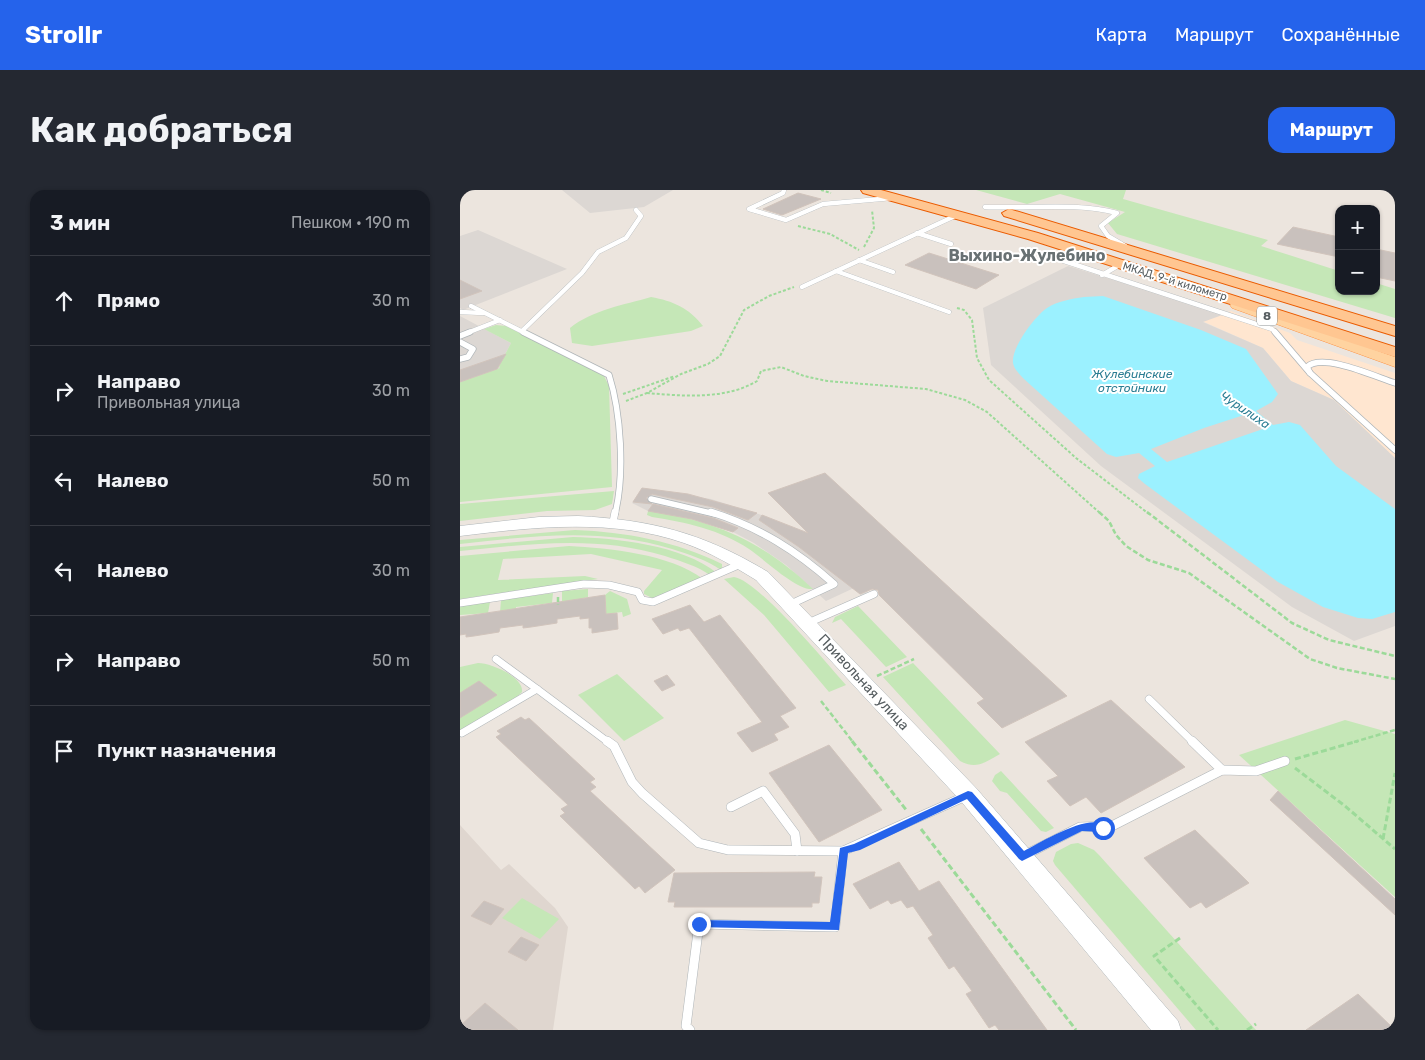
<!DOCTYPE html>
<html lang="ru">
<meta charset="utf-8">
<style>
:root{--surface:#171b24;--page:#242831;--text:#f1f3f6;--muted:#9ea1a6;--line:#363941;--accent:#2563eb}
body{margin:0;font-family:Rubik,sans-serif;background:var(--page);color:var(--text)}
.controls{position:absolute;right:15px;top:15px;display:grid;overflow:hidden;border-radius:10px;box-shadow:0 1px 4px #0004}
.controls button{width:45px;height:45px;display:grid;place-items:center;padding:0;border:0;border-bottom:1px solid var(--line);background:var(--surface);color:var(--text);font:25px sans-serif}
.stop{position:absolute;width:15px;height:15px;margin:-11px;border:4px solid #2563eb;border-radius:50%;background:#fff}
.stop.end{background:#2563eb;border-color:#fff;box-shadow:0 1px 5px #0008}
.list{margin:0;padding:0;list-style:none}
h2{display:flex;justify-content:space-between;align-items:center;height:65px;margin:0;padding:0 20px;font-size:21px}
h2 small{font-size:16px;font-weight:400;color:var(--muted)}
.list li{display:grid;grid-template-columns:32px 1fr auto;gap:15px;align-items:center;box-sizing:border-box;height:90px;padding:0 20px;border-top:1px solid var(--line)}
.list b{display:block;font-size:19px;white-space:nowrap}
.list p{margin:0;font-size:16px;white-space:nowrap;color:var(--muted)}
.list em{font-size:16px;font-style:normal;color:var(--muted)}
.icon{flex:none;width:28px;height:28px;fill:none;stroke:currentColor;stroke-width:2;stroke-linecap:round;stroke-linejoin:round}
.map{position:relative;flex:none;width:935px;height:840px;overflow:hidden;border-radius:15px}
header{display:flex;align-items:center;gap:30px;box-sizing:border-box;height:70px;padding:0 25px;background:var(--accent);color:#fff}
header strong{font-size:24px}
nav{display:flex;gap:28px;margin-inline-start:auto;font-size:18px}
.intro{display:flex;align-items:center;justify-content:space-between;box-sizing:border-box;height:120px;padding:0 30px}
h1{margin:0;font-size:35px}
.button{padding:12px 22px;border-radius:15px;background:var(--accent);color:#fff;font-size:18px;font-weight:700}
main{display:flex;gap:30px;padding:0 30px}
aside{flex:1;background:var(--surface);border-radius:15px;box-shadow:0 1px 4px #0004}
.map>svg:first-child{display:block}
</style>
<header>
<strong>Strollr</strong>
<nav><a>Карта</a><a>Маршрут</a><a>Сохранённые</a></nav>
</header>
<div class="intro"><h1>Как добраться</h1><a class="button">Маршрут</a></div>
<main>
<aside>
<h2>3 мин<small>Пешком · 190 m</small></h2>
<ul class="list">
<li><svg class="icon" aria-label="ahead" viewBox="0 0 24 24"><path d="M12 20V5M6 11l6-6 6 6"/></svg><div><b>Прямо</b></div><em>30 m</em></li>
<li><svg class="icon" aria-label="right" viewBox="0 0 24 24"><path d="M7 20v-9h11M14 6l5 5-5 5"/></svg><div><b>Направо</b><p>Привольная улица</p></div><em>30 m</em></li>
<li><svg class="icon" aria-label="left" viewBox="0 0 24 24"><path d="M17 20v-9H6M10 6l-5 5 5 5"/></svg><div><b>Налево</b></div><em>50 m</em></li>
<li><svg class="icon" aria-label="left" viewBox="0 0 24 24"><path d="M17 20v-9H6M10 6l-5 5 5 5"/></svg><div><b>Налево</b></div><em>30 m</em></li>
<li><svg class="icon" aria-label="right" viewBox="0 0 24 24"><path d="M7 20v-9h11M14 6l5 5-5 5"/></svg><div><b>Направо</b></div><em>50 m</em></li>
<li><svg class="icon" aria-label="arrive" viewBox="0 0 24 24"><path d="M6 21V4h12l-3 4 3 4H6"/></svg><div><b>Пункт назначения</b></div></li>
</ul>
</aside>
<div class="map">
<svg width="935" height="840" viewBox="0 0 935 840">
<rect width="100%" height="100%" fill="#ece5de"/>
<path fill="#ffe6d0" d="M771 121 830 143 837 150 935 183V268L874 210 831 191 803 158 742 131Z"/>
<g fill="#dcd7d3">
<path d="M102 0H213L184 17 130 23Z"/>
<path d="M18 40 107 79 3 120 0 118V46Z"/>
<path d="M608 76 765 124 743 132 803 158 831 191 874 210 935 268V436L894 451 832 417 641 276 531 175 523 118Z"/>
<path d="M0 126 51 153 39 176 41 178 0 192Z"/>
<path d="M182 298 251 309 308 327 408 402 401 405 394 398 366 411 326 375 294 353 273 342 211 324 188 321 172 313Z"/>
</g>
<path fill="#dfd6cf" d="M0 635 41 680 49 674 95 718 108 737 93 840H0Z"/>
<g fill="#c5e7b7">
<path d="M516 0H666L663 9 808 50 801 56 879 81V101H916V93L935 99V128L657 44 648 33 665 22 600 4 567 14Z"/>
<path d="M191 107C213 111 229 118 243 136L231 141 132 156 112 153 110 138C132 120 164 115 191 107Z"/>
<path d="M36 135 46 136 60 143 144 186 149 196 152 297 0 312V192L40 178 39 176 51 153 24 139Z"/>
<path d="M154 301 152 314 135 320 87 321 0 331V314Z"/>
<path d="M188 321C254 330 304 352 353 399 337 401 304 369 289 359 261 340 225 332 192 327L187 325Z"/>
<path d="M115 340C166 342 215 351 262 374V378L261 380C247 370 228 364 212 359 141 337 72 346 0 354V350Z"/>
<path d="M113 347C156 348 222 355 257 383L251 386C238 376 220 371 205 366 137 345 70 354 0 361V357Z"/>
<path d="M109 356C149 358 210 364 243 389L192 408 184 404V401L202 380 131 364 43 369 38 390 125 386 138 389 0 409V366Z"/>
<path d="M274 387C299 391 366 473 386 495L369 502 304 425 264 389Z"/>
<path d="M128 399V407L102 414V401Z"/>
<path d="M150 401 167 409 171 424 163 427 162 422 146 424 145 405Z"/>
<path d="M93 403 92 413 56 417V421L40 423 41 410Z"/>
<path d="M30 412 28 423 0 425V416Z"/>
<path d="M398 416 447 467 426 477 381 429 372 433 375 427Z"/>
<path d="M18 473C31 473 64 487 62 502L55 509 0 540V477Z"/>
<path d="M453 473 540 564C526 572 516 580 500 571L423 487Z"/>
<path d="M157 484 204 528 164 551 118 505Z"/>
<path d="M885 530 935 544V707L779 565Z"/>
<path d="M541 581 594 638 586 642 581 641 547 603 540 601 532 591 535 585Z"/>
<path d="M618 653 634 660 639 665 796 840H736L595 675 593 671 596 662 611 654Z"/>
<path d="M62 708 99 729 80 749 42 728Z"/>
</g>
<path fill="#9bf1ff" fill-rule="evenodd" d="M624 107 643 106 741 140 786 159 818 204 812 212 796 221 813 235 829 232 840 235 876 276 935 319V422L912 429 898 428 863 417 818 392 685 294 678 288 679 284 695 276 679 263 656 267 647 264 564 189C560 185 554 179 553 173 551 158 575 126 587 118 598 111 611 109 624 107ZM784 225 803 239 707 272 691 259 744 238Z"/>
<g fill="#c9c1bd" stroke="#d1c4bc">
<path d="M338 3 361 9 322 25 303 19Z"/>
<path d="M833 37 879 47V67L817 54Z"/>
<path d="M916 59 935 63V91L916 87Z"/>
<path d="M469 63 539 85 516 99 445 75Z"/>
<path d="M0 90 22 101 0 109Z"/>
<path d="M46 164 37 179 0 192V180Z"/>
<path d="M365 283 607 506 542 538 517 513 524 509 419 405 418 400 412 399 400 404 339 357 299 330 302 325 348 343 308 303Z"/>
<path d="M182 298 228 304 297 323 288 330 253 317 192 304 186 308 192 314 173 312Z"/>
<path d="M193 314 253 328 278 338 273 342 232 329 188 321Z"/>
<path d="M145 405 146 424 157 423 158 439 132 443V438H129V428L120 429V426L97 429V433L71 437 63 438V435L40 438 39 442 14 446 6 447V444L0 445V427Z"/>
<path d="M230 415 244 432 260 425 336 518 320 526 329 537 314 544 318 550 292 562 277 543 302 532 229 438 220 441 218 438 203 444 192 429Z"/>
<path d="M207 485 215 495 202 501 194 491Z"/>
<path d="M19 491 37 505 0 528V503Z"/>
<path d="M651 510 725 577 641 623 626 607 610 616 587 591 598 586 565 552Z"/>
<path d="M61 527 65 530 69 528 135 589 130 592 136 597 130 601 215 680 185 703 179 696 175 699 100 626 105 623 101 619 108 615 36 547 41 544 37 541Z"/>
<path d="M369 555 422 620 359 652 309 583Z"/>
<path d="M818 601 935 709V725L810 610Z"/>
<path d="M735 640 789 693 746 718 741 712 730 718 684 668Z"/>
<path d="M439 672 459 701 479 691 587 840H539L535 835 529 838 506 804 512 801 494 776 489 779 468 748 473 745 453 716 447 718 441 710 431 714 428 710 410 719 393 694Z"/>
<path d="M355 682 354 687H362L359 713H352V717H214L215 712H208L214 683Z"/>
<path d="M24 711 44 719 31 735 11 726Z"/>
<path d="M61 747 79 755 66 771 48 762Z"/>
<path d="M898 804 935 840H846Z"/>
<path d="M25 813 58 840H0V836Z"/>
</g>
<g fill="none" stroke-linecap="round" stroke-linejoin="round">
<defs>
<g id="service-far3">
<path d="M324 0 323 3 289 19 326 30 363 14 432 8"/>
<path d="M525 17C569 19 615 12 657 23L641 36 648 46 665 56"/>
<path d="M457 43 491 54"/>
<path d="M399 70 433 82"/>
<path d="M601 70 812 139 816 143"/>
<path d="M376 81 489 122"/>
<path d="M642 85 661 74"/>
<path d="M342 97 497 25"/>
<path d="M11 116 65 143"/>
<path d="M0 122 23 123"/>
<path d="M63 140 122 83 138 62 166 48 181 26 176 20"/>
<path d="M7 143 40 130"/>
</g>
<g id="service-far2">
<path d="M63 142 149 185C161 223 165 284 155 324"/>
<path d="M815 142 850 183"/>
<path d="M0 146 10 142"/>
<path d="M0 152 13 159 8 167 0 169"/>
<path d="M935 193C916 187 862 162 847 177L850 183 935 260"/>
<path d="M191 309 255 324"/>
</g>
<g id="service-far1">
<path d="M251 322C299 337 337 361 374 394L331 414"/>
<path d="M153 332 155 322"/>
<path d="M0 413 124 394 149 395 178 402 182 410 193 412 283 373"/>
<path d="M348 433 414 404"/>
<path d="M36 469 77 499"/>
<path d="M689 509 733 552"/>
<path d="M2 543 77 499 148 552"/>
</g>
<g id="service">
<path d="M147 551 154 556 172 592 182 603 239 653 268 660 383 661 506 606"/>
<path d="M732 551 762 580"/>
<path d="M271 617 303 601 335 644 337 661"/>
<path d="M563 666 620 637 652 636 762 580 796 581 825 571"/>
<path d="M230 840 226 836 239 734 375 737 383 661"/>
</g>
<path id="secondary" d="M118 326C193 330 243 343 308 382L516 598 718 831 721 840H691L500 610 296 390C273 376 250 362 224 353 152 328 74 337 0 346V336L79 327Z"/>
<path id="primary" d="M777 111 935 167V177L772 118 770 115 772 112Z"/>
<g id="trunk">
<path d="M401 0H421L578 43 935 157V167L568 49 403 3Z"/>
<path d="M549 19 935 136V146L544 26 542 23Z"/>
</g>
</defs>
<use href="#service-far3" stroke="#afb5b8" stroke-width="5"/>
<use href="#service-far2" stroke="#afb5b8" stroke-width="7"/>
<use href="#service-far1" stroke="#afb5b8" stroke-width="8"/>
<use href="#service" stroke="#afb5b8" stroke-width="10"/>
<use href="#secondary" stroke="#aeb5b8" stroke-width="1"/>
<use href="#primary" stroke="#fd9346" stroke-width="1"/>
<use href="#trunk" stroke="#ea5b00" stroke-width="2"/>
<g stroke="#9cda99" stroke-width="2" stroke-dasharray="3 2" stroke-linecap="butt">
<path d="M361 0 371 3"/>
<path d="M338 36 370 44 399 60"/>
<path d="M404 57 414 38 412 20"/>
<path d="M497 118 504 120 512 130 517 168 529 190 616 268 689 324"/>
<path d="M187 203C222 206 266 210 297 191L301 181 321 177 344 186 367 191 466 199 505 210 527 222 641 324"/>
<path d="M163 204 215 186"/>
<path d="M166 211 187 203 221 184 248 174 260 166 284 120 309 106 334 97"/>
</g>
<g stroke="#9cda99" stroke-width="2.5" stroke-dasharray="5 2.5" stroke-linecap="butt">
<path d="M639 322 649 331 656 345 666 356 688 370 729 383 850 469 877 478 935 489"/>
<path d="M687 322 832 433 869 450 935 466"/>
<path d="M98 407V415"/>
<path d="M417 486 454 469"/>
<path d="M361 511 393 552"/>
<path d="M894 552 935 540"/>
</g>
<g stroke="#9cda99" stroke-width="3" stroke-dasharray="6 3" stroke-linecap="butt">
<path d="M392 551 447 621"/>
<path d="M835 569 898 551"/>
<path d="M835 578 885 616 935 659"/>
<path d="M461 639 616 840"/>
<path d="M923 649 935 583"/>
<path d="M720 748 694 766 758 840"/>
<path d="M787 840 796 834"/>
</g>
<use href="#service-far3" stroke="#fff" stroke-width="4.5"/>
<use href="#service-far2" stroke="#fff" stroke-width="5.5"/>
<use href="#service-far1" stroke="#fff" stroke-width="7"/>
<use href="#service" stroke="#fff" stroke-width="9"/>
<use href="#secondary" fill="#fff" fill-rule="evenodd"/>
<use href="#primary" fill="#ffd3a0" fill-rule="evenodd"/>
<use href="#trunk" fill="#ffc691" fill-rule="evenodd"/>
</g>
<path fill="#2563eb" d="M508 601 512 602 564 661C580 653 634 619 648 638L643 642 622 641 562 671 559 669 507 609 400 660 388 663 379 740 235 737 233 734 239 730 370 732 380 658 394 654Z"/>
<g text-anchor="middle" stroke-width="4" stroke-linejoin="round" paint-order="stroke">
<g font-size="11" fill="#575e61" stroke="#fff">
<text transform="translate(715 91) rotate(17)" y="4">МКАД, 9-й километр</text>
</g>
<rect fill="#fff" stroke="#898e90" stroke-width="1" x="797" y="116.5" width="20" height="19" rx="4"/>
<g font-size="12" font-weight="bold" fill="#575e61">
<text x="807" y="130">8</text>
</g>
<g font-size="12" font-style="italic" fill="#2a7d93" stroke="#fff">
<text x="672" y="188">Жулебинские<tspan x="672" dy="14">отстойники</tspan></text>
<text transform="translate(785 220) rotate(34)" y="4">Чурилиха</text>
</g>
<g font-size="14" fill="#575e61" stroke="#fff">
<text transform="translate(404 492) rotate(47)" y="5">Привольная улица</text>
</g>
<g font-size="16" font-weight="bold" fill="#687173" stroke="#fff">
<text x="567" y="71">Выхино-Жулебино</text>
</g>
</g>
</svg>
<div class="controls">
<button>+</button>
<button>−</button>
</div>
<div class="stop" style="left:643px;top:638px"></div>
<div class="stop end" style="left:239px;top:734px"></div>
</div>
</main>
